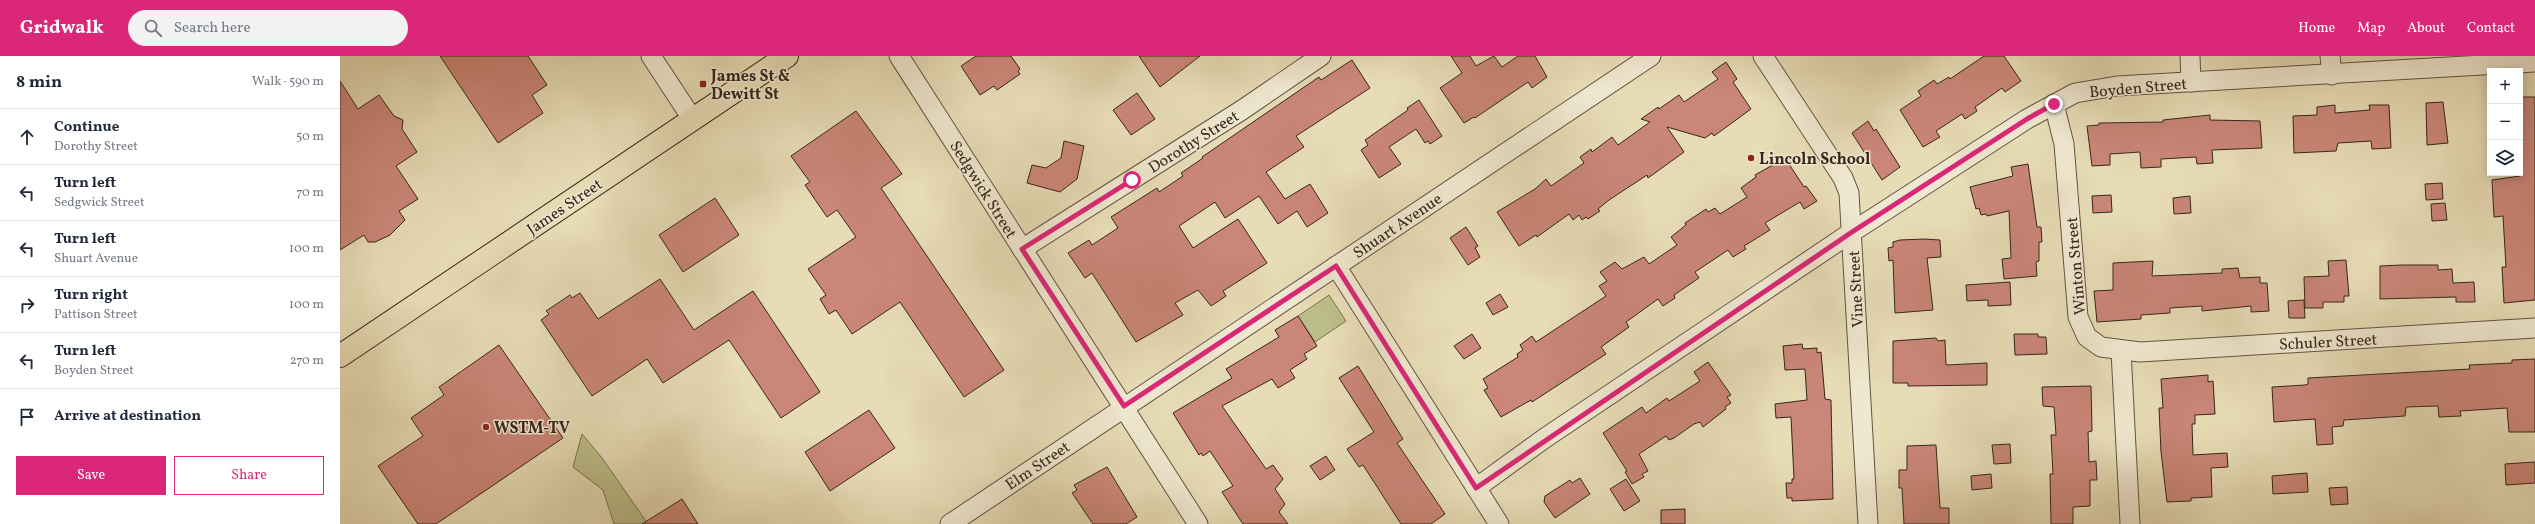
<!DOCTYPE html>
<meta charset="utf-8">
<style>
:root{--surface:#fff;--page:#f2f2f3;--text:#1f2937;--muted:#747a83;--line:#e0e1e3;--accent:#db2777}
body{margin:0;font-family:Vollkorn,serif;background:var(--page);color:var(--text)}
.controls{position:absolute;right:12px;top:12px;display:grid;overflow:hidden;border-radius:0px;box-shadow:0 2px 10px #0003}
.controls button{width:36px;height:36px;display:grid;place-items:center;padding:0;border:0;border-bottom:1px solid var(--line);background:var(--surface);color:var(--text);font:20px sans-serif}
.stop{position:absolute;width:12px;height:12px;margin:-9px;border:3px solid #db2777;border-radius:50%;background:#fff}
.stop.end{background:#db2777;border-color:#fff;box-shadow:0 1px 4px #0008}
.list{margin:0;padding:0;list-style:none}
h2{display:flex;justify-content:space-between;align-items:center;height:52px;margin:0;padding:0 16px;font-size:17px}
h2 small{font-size:13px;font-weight:400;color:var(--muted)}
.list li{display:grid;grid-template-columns:26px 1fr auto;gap:12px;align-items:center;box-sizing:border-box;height:56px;padding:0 16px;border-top:1px solid var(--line)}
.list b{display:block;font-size:15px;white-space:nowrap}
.list p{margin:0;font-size:13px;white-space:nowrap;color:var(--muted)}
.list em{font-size:13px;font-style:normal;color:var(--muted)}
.actions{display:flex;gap:8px;padding:12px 16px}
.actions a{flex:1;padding:9px 0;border:1px solid var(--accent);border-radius:0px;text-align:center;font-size:14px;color:var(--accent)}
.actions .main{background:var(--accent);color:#fff}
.icon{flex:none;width:22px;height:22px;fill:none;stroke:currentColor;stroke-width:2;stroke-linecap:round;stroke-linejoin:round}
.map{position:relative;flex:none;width:2195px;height:468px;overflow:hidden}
header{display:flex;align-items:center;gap:24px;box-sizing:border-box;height:56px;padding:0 20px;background:var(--accent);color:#fff}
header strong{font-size:19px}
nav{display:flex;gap:22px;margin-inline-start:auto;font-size:14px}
.search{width:280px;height:36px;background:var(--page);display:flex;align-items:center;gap:10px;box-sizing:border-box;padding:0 14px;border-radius:22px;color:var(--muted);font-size:15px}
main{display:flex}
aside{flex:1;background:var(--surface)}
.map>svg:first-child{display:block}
</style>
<header>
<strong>Gridwalk</strong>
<div class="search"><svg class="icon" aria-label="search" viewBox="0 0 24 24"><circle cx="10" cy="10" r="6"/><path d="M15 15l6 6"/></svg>Search here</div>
<nav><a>Home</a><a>Map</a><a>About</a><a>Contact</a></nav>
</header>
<main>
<aside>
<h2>8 min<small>Walk · 590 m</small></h2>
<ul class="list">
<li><svg class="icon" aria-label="ahead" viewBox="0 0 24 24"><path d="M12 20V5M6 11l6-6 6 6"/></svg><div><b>Continue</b><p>Dorothy Street</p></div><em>50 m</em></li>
<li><svg class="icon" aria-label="left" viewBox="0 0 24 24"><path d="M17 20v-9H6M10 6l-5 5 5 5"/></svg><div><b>Turn left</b><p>Sedgwick Street</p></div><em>70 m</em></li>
<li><svg class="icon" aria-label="left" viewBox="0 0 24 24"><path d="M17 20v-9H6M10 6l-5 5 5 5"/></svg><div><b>Turn left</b><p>Shuart Avenue</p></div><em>100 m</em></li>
<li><svg class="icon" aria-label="right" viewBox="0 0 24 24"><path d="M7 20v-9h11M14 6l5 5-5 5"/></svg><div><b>Turn right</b><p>Pattison Street</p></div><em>100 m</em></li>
<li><svg class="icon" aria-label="left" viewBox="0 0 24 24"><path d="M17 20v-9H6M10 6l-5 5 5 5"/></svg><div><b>Turn left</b><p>Boyden Street</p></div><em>270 m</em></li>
<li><svg class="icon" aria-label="arrive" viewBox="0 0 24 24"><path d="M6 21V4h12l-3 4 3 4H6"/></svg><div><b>Arrive at destination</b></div></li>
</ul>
<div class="actions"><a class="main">Save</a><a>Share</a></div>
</aside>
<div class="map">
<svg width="2195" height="468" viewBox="0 0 2195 468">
<rect width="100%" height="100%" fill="#e7dcb6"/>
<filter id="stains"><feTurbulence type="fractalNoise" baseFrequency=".005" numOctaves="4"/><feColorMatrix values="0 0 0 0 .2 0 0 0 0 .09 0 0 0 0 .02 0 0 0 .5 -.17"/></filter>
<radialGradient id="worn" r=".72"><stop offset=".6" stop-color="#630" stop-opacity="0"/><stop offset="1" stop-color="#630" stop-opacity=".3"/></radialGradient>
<g fill="#bcbe89" stroke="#797252">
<path d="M989 239 1006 265 975 286 958 260Z"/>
<path d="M242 378 262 402 308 468H274L263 434 233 411Z"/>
</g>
<g fill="#ca8678" stroke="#36261b">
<path d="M100 0H188L207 29 192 39 203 57 158 87Z"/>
<path d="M636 0H671L680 13 678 15 680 18 657 34 654 30 640 39 621 10Z"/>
<path d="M799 0H860L820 31Z"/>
<path d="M1111 0H1130L1136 10 1154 0 1162 11 1178 0H1195L1207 21 1192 32 1188 26 1135 62 1134 61 1124 67 1100 32 1122 17Z"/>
<path d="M1644 0H1664L1681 25 1665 36 1662 32 1635 51 1637 55 1625 63 1622 58 1596 75 1600 81 1583 91 1560 54 1581 40 1578 35 1594 24 1597 28 1609 21 1610 23Z"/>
<path d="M1012 4 1030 32 956 80 964 91 926 116 945 143 970 128 988 157 967 171 957 155 938 168 919 140 885 162 875 146 839 170 853 192 898 163 927 207 883 235 886 240 871 250 858 234 835 247 843 259 796 286 752 217 745 222 728 197 749 184 752 189 778 172 771 161 817 132 819 136 843 120 841 117 863 102 862 101 957 36 979 21 981 24Z"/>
<path d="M1386 6 1397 23 1393 26 1411 53 1374 80 1372 77 1365 82 1327 71 1344 96 1308 122 1307 119 1301 123 1269 144 1258 153 1260 155 1248 163 1246 161 1242 164 1239 159 1233 164 1229 158 1197 181 1196 179 1179 190 1157 156 1195 133 1206 123 1211 130 1244 107 1240 101 1251 93 1252 96 1272 81 1278 89 1310 66 1301 63 1318 51 1319 53 1339 39 1344 46 1378 23 1372 16Z"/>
<path d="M0 25 18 53 39 39 54 60 63 64 62 73 77 96 56 110 78 143 59 155 65 164 50 179 35 186H28L24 179 0 194Z"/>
<path d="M797 37 815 63 791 79 773 54Z"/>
<path d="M2180 41H2195V244L2164 247 2162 211H2166L2163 160 2154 161 2152 124 2180 120Z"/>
<path d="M1079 44 1102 80 1090 88 1088 85 1085 87 1076 73 1049 91 1061 108 1039 122 1021 94 1028 89 1025 84 1068 54 1067 52Z"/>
<path d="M2103 46 2108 87 2087 89 2086 47Z"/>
<path d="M1995 49V57L2030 54 2029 49H2049L2051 92 2032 93 2031 85 1998 87 1996 95 1954 97 1953 60 1977 59V51Z"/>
<path d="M516 55 562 118 541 132 664 314 624 341 560 246 512 278 496 254 489 258 480 243 486 239 468 213 516 181 497 154 487 161 465 129 470 126 451 100Z"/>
<path d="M1870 59V64L1920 65 1922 92 1872 94 1873 107 1857 108 1856 101 1821 103V111L1801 112 1800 96 1770 98V109L1752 110 1747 70 1759 69V67L1823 66V64Z"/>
<path d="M1528 65 1534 75 1536 73 1560 111 1542 124 1512 77Z"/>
<path d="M724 85 744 90 737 123 720 136 687 127 692 109 706 112 721 102Z"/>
<path d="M1445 102 1464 131 1466 130 1477 145 1464 153 1460 146 1425 167 1430 174 1404 190 1406 193 1393 201 1388 194 1355 216 1359 222 1334 239 1335 242 1323 250 1318 243 1286 266 1289 271 1261 291 1266 298 1192 346 1191 344 1161 361 1144 334 1148 332 1143 323 1178 301 1177 298 1183 294 1180 289 1192 280 1196 286 1266 240 1259 230 1267 225 1260 216 1275 206 1282 213 1304 201 1309 208 1337 189 1331 181 1346 169 1345 167 1366 153 1368 156 1375 152 1380 158 1407 141 1401 132 1416 121 1415 119Z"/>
<path d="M1688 108 1697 171H1701L1702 186H1699V205L1696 206 1697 220 1664 223 1662 203 1671 202 1669 155 1647 160 1646 158 1641 159 1639 152 1636 153 1630 131 1673 120 1671 111Z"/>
<path d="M2102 127 2103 143 2086 144 2085 128Z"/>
<path d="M1771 139 1772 156 1753 157 1752 140Z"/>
<path d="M1850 140 1851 157 1834 158 1833 142Z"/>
<path d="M375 142 399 179 343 216 319 179Z"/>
<path d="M2105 147 2107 164 2092 165 2091 148Z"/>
<path d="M1126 171 1138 190 1135 192 1140 201 1128 209 1110 182Z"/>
<path d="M1584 183 1600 184 1601 201 1587 202 1593 254 1555 257 1553 204 1549 205 1548 192 1553 191V186L1560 184Z"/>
<path d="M2006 204 2009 240H2004V246H1983V252H1965L1964 221 1989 220 1988 205Z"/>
<path d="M1813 205 1812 220 1882 217V213L1898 212 1900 222 1920 221V227H1927L1929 255 1911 256V250L1862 255V250L1830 252V257L1801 259V263L1757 266 1754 235 1773 234V207Z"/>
<path d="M2062 209H2098V214L2112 213 2113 227 2134 226 2135 246H2116V241L2040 243V210Z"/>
<path d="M320 223 354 274 413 235 480 336 441 362 389 284 323 327 307 303 252 340 201 264 209 258 206 255 230 239 232 242 240 237 258 263Z"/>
<path d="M1670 226 1671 249 1648 250V244L1627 245 1626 229Z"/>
<path d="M1160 238 1168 251 1153 259 1146 247Z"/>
<path d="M1964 244 1965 262H1949L1948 245Z"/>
<path d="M958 260 977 290 964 298 967 303 950 314 955 322 938 332 932 323 882 350 926 413 933 409 943 423 935 433 945 448 939 456 948 468H903L882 436 893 430 870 395 863 400 861 397 859 399 833 357 892 322 886 313 939 281 935 274Z"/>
<path d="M1132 278 1141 292 1124 303 1114 290Z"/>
<path d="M1674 278H1698V281H1706L1707 298 1675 299Z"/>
<path d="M1596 282 1598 285 1605 284 1606 309 1647 307V329L1568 330V327H1553V285Z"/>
<path d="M1462 288 1463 293 1477 292V297L1481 296 1485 343 1491 344 1493 443 1452 445V442H1447L1446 427H1452V423H1454L1451 361 1436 362 1435 348 1467 344 1465 313 1445 314 1443 290Z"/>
<path d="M159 289 223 382 96 468H78L38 410 83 380 71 362 104 339 99 331Z"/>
<path d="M2195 303V376H2169L2167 352 2120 355 2121 360 2099 361 2098 350 2066 351 2065 360 2004 364 2003 370 1992 371 1993 388 1977 389 1975 363 1934 366 1932 331 1965 329 1968 328V322L2130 313 2129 309 2172 307V304Z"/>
<path d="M1368 306 1391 339 1387 341 1391 347 1385 351 1386 353 1363 371 1360 366 1354 368 1334 382 1329 384 1326 380 1299 398 1308 415 1302 418 1304 421 1292 428 1285 416 1287 415 1263 377 1302 351 1306 357 1327 342 1329 345 1360 325 1354 316Z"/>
<path d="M1018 310 1063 383 1057 387 1105 458 1091 468H1061L1023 409 1019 411 1007 393 1034 376 999 322Z"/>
<path d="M1868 319V326L1873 325 1875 358 1855 359V368H1852L1853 399 1887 397 1888 411 1871 412 1872 441 1851 442V445L1827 446 1821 396 1819 352H1823L1821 323Z"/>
<path d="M1751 330 1752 375 1748 376 1749 406 1756 405 1757 424H1750V450L1733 451V468H1711L1710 418H1713L1711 379H1716L1714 351 1703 350 1702 331Z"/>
<path d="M529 354 555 392 490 435 465 396Z"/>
<path d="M1670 388 1671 407 1654 408 1652 389Z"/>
<path d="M1596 389 1600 452H1609V468H1564L1562 432H1559V414H1567V390Z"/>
<path d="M986 400 995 414 980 424 970 410Z"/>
<path d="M2195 406V427L2166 429 2165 408Z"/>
<path d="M767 411 797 461 786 468H753L732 437 737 434 734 429Z"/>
<path d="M1967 417 1968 436 1933 438 1932 420Z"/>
<path d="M1651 418 1652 432 1632 434 1631 420Z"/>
<path d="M1240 422 1250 438 1215 462 1204 446 1205 440 1230 424 1232 427Z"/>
<path d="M1286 423 1300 445 1284 455 1270 433Z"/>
<path d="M2007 431 2008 448 1991 449 1989 432Z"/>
<path d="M342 443 358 468H302Z"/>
<path d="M1345 453V468H1321V454Z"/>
</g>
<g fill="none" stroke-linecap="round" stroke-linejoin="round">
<defs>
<g id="minor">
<path d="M311 0 353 64"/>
<path d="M559 0 858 468"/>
<path d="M1423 0 1503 122 1509 137 1528 468"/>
<path d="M1850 0 1851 26"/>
<path d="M1990 0 1992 19"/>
<path d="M1714 48 1724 88 1738 261 1747 281 1761 291 1800 296 2195 272"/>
<path d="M682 193 902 54 981 0"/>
<path d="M996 210 1159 468"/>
<path d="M1781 295 1790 468"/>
<path d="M1136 432 1205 382 1512 176 1687 63 1735 37 1777 30 2195 6"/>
<path d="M610 468 1311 0"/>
</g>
<path id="primary" d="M0 300 447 0"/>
</defs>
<use href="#minor" stroke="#625442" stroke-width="21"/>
<use href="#primary" stroke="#36261b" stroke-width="24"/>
<use href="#minor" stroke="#efe8d0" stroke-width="19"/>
<use href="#primary" stroke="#e7dcb6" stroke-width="22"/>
</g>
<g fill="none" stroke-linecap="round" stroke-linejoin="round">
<path stroke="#db2777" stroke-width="5" d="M792 124 682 193 784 350 996 210 1136 432 1512 176 1687 63 1714 48"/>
</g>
<g fill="#8f2418" stroke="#efe8d0" stroke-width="1.5">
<rect x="359" y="24" width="8" height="8" rx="2"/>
<circle cx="1411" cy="102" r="4"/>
<circle cx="146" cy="371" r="4"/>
</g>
<g text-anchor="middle" stroke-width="3" stroke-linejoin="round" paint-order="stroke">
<g font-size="16" font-weight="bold" fill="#36261b" stroke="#efe8d0" text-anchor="start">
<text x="371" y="25">James St &amp;<tspan x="371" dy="18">Dewitt St</tspan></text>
<text x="1419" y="108">Lincoln School</text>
<text x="154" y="377">WSTM-TV</text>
</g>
<g font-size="16" fill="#36261b" stroke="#efe8d0">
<text transform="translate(1798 31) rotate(-5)" y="6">Boyden Street</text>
<text transform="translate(853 85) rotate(-32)" y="6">Dorothy Street</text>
<text transform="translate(644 133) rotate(58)" y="6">Sedgwick Street</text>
<text transform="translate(224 150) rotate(-34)" y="6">James Street</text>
<text transform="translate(1057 169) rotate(-34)" y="6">Shuart Avenue</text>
<text transform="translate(1735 210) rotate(-95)" y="6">Winton Street</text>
<text transform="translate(1515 233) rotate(-93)" y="6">Vine Street</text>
<text transform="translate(1988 285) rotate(-3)" y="6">Schuler Street</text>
<text transform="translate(697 409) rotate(-34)" y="6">Elm Street</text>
</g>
</g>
<rect width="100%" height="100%" filter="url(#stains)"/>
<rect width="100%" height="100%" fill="url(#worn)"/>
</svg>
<div class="controls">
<button>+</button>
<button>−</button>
<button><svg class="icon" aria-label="layers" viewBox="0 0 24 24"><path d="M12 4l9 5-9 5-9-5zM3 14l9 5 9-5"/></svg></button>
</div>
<div class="stop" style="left:792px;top:124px"></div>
<div class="stop end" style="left:1714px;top:48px"></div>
</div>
</main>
